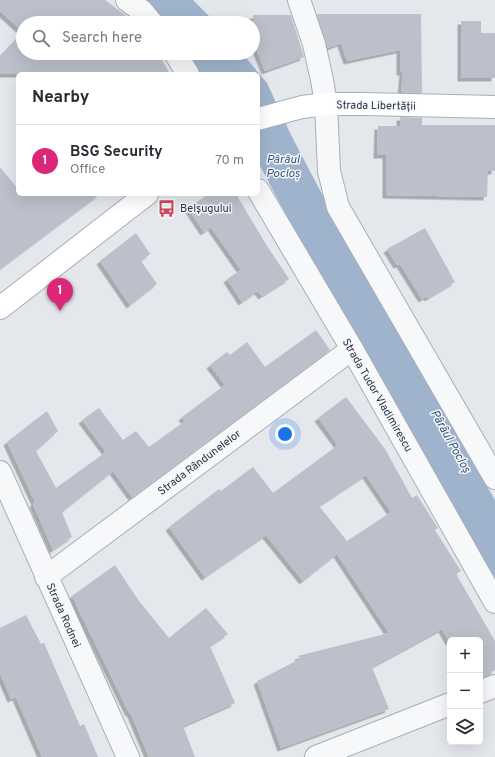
<!DOCTYPE html>
<meta charset="utf-8">
<style>
:root{--surface:#fff;--page:#f2f2f3;--text:#2b2b33;--muted:#7c7c81;--line:#e1e1e2;--accent:#db2777}
body{margin:0;font-family:Overpass,sans-serif;background:var(--page);color:var(--text)}
.controls{position:absolute;right:12px;bottom:12px;display:grid;overflow:hidden;border-radius:6px;box-shadow:0 4px 16px #0002}
.controls button{width:36px;height:36px;display:grid;place-items:center;padding:0;border:0;border-bottom:1px solid var(--line);background:var(--surface);color:var(--text);font:20px sans-serif}
.you{position:absolute;left:285px;top:434px;width:14px;height:14px;margin:-10px;border:3px solid #fff;border-radius:50%;background:#1a73e8;box-shadow:0 0 0 6px #1a73e833}
.badge{display:grid;place-items:center;width:26px;height:26px;border-radius:50%;background:var(--accent);color:#fff;font-size:13px;font-weight:700}
.pin{position:absolute;translate:-50% -33px;filter:drop-shadow(0 1px 2px #0008)}
.pin::after{content:'';position:absolute;top:21px;width:14px;height:12px;background:inherit;clip-path:polygon(0 0,100% 0,50% 100%)}
.list{margin:0;padding:0;list-style:none}
h2{display:flex;justify-content:space-between;align-items:center;height:52px;margin:0;padding:0 16px;font-size:17px}
h2 small{font-size:13px;font-weight:400;color:var(--muted)}
.list li{display:grid;grid-template-columns:26px 1fr auto;gap:12px;align-items:center;box-sizing:border-box;height:72px;padding:0 16px;border-top:1px solid var(--line)}
.list b{display:block;font-size:15px;white-space:nowrap}
.list p{margin:0;font-size:13px;white-space:nowrap;color:var(--muted)}
.list em{font-size:13px;font-style:normal;color:var(--muted)}
.icon{flex:none;width:22px;height:22px;fill:none;stroke:currentColor;stroke-width:2;stroke-linecap:round;stroke-linejoin:round}
.map{position:relative;flex:none;width:495px;height:757px;overflow:hidden}
.search{position:absolute;background:var(--surface);box-shadow:0 4px 16px #0002;left:16px;top:16px;width:244px;height:44px;display:flex;align-items:center;gap:10px;box-sizing:border-box;padding:0 14px;border-radius:22px;color:var(--muted);font-size:15px}
.panel{position:absolute;background:var(--surface);box-shadow:0 4px 16px #0002;left:16px;top:72px;width:244px;height:124px;border-radius:6px}
.map>svg:first-child{display:block}
</style>
<div class="map">
<svg width="495" height="757" viewBox="0 0 495 757">
<defs>
<filter id="shadow"><feDropShadow dx="-3.5" dy="3.5" stdDeviation="0" flood-color="#0004"/></filter>
</defs>
<rect width="100%" height="100%" fill="#e4e7ec"/>
<g fill="#9fb4cc">
<path d="M139 0H193L216 23H161Z"/>
<path d="M184 53H242L267 83 291 135 334 217 416 364 495 500V580L298 237 258 162V74H200Z"/>
</g>
<g fill="#bbc0ca" fill-rule="evenodd" filter="url(#shadow)">
<path d="M0 0H105L136 23H23V53H158L170 74H0V56L23 32 0 11Z"/>
<path d="M317 14H421L422 93 401 92 403 72H400V50L347 61 341 43 328 48Z"/>
<path d="M253 15H291L304 57 265 71 255 46 259 45 253 28Z"/>
<path d="M461 21H481V33H495V78H461Z"/>
<path d="M400 117 422 118V125H495V171H488L487 197 386 195V155H377L378 126H400Z"/>
<path d="M0 167 18 189V194H100L0 269Z"/>
<path d="M209 194H236L267 246 289 279 262 296 258 291 242 302 227 279 241 270 211 227 204 232 188 208Z"/>
<path d="M425 228 455 282 428 298 427 296 422 299 400 264 397 265 387 249Z"/>
<path d="M136 233 150 254 141 261 157 284 130 305 100 261Z"/>
<path d="M316 330 330 350 132 497 113 471 62 512 72 537 53 550 33 504 35 502 7 442 47 411 58 431 36 451 56 488 106 452 82 420 99 408 123 440 136 431 149 447 185 421 182 417 225 385 210 365 227 352 230 355 247 342 265 367Z"/>
<path d="M346 397 385 449 412 498 417 495 438 528 435 530 461 571 456 574 495 641V670L480 678V640H450V643L442 629 372 667 389 709 281 748 257 681 300 659 298 656 389 633 337 554 303 581 266 535 205 577 169 527 219 489 221 491 253 467 273 493 338 445 318 418ZM366 475 391 512 347 541 319 506Z"/>
<path d="M115 565 139 601 169 638 206 608 228 634 210 646 235 703 183 726 195 757H149L130 712 129 713 72 596Z"/>
<path d="M26 615 41 644 44 643 80 726 84 724 98 757H42L16 697 11 699 0 673V628Z"/>
</g>
<g fill="none" stroke-linecap="round" stroke-linejoin="round">
<defs>
<g id="street">
<path d="M127 0 142 11 152 23"/>
<path d="M299 0 314 44 322 80 326 104 329 171 338 207 495 478"/>
<path d="M175 53 188 74"/>
<path d="M258 190 352 349 495 602"/>
<path d="M0 472 128 757"/>
<path d="M46 577 352 349"/>
<path d="M480 692 495 686"/>
<path d="M316 757 450 704"/>
</g>
<g id="secondary">
<path d="M258 119 302 107 326 104H365L495 107"/>
<path d="M0 308 147 194"/>
</g>
</defs>
<use href="#street" stroke="#a9aeb7" stroke-width="24"/>
<use href="#secondary" stroke="#a9aeb7" stroke-width="24"/>
<use href="#street" stroke="#f7f8fa" stroke-width="22"/>
<use href="#secondary" stroke="#fff" stroke-width="22"/>
</g>
<defs>
<symbol id="bus-bare" viewBox="-9 -9 18 18"><path d="M-5-6H5V4H4V6H2V4H-2V6H-4V4H-5ZM-3.5-4V0h7V-4ZM-3.5 1.2v1.5H-2V1.2ZM2 1.2v1.5H3.5V1.2Z" fill="#d1495b" stroke="#f4f6f9" stroke-width="2.5" paint-order="stroke"/></symbol>
</defs>
<g fill-rule="evenodd">
<use href="#bus-bare" x="154" y="196" width="25" height="25"/>
</g>
<g text-anchor="middle" stroke-width="3" stroke-linejoin="round" paint-order="stroke">
<g font-size="11" fill="#2b3445" stroke="#f4f6f9">
<text transform="translate(376 105) rotate(1)" y="4">Strada Libertății</text>
<text transform="translate(378 395) rotate(60)" y="4">Strada Tudor Vladimirescu</text>
<text transform="translate(199 462) rotate(-37)" y="4">Strada Rândunelelor</text>
<text transform="translate(64 615) rotate(66)" y="4">Strada Rodnei</text>
</g>
<g font-size="11" fill="#2b3445" stroke="#f4f6f9" text-anchor="start">
<text x="180" y="212">Belșugului</text>
</g>
<g font-size="12" font-style="italic" fill="#34527a" stroke="#f4f6f9">
<text x="283" y="163">Pârâul<tspan x="283" dy="14">Pocloș</tspan></text>
<text transform="translate(451 441) rotate(61)" y="4">Pârâul Pocloș</text>
</g>
</g>
</svg>
<div class="controls">
<button>+</button>
<button>−</button>
<button><svg class="icon" aria-label="layers" viewBox="0 0 24 24"><path d="M12 4l9 5-9 5-9-5zM3 14l9 5 9-5"/></svg></button>
</div>
<div class="you"></div>
<div class="pin badge" style="left:60px;top:311px">1</div>
<div class="search"><svg class="icon" aria-label="search" viewBox="0 0 24 24"><circle cx="10" cy="10" r="6"/><path d="M15 15l6 6"/></svg>Search here</div>
<section class="panel">
<h2>Nearby<small></small></h2>
<ul class="list">
<li><span class="badge">1</span><div><b>BSG Security</b><p>Office</p></div><em>70 m</em></li>
</ul>
</section>
</div>
